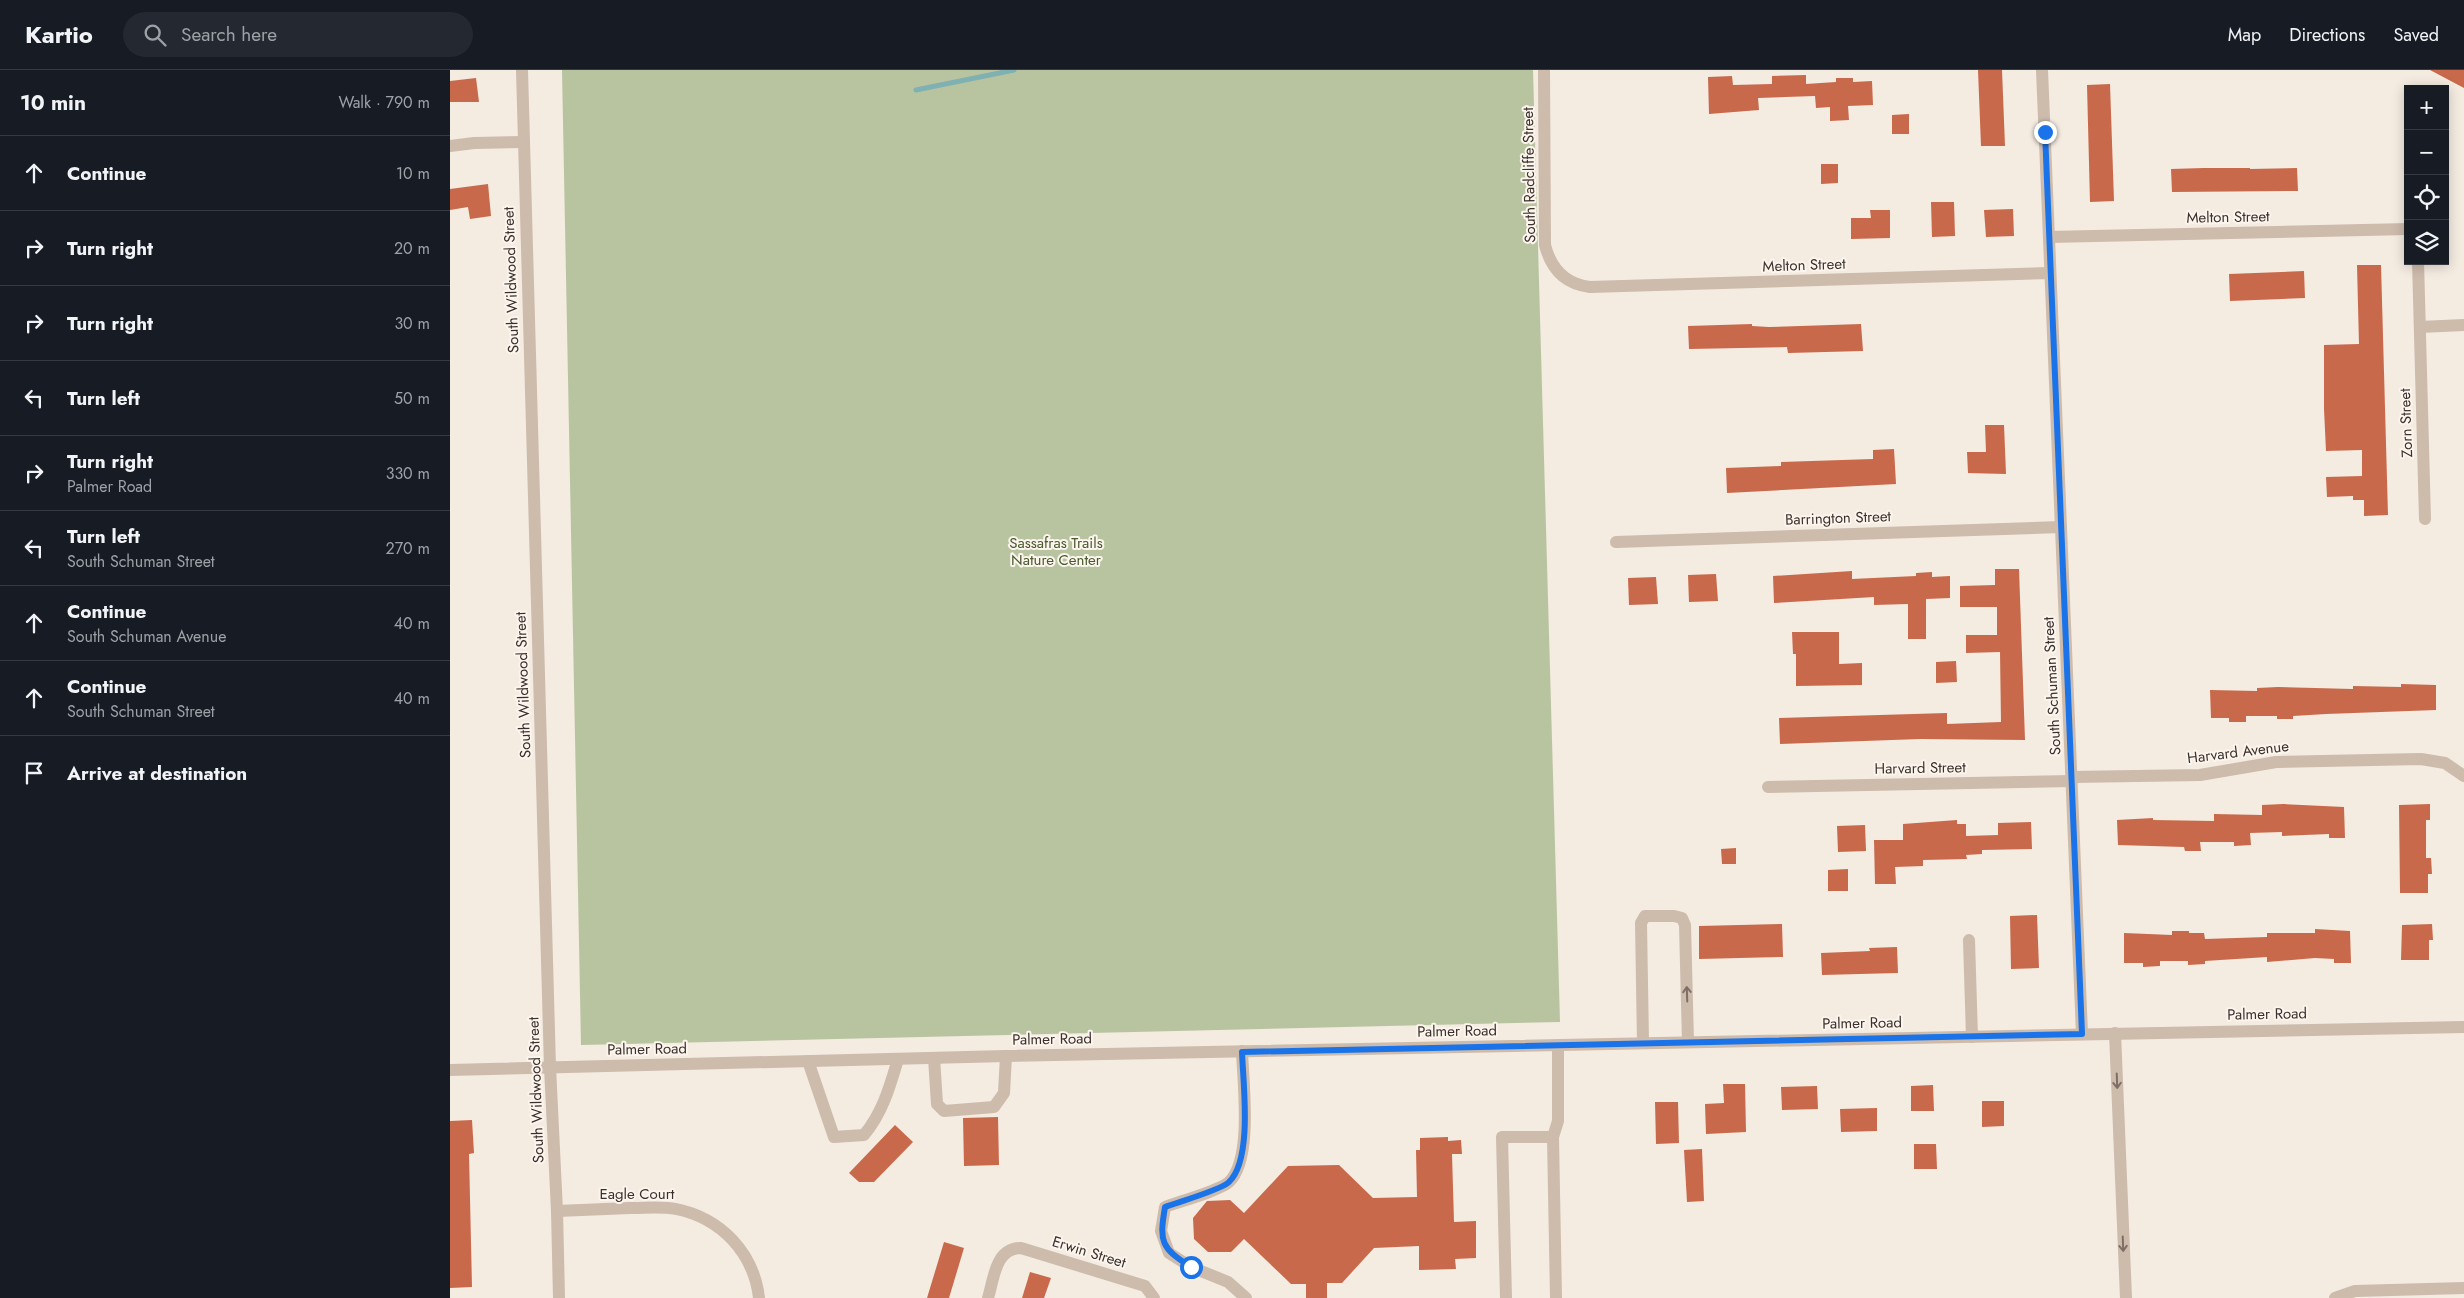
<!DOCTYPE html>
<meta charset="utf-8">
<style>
:root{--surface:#171b24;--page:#242831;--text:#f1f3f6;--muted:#9ea1a6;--line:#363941}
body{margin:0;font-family:Jost,sans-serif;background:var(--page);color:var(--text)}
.controls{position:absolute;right:15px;top:15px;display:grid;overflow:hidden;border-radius:0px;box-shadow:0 2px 12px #0003}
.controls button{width:45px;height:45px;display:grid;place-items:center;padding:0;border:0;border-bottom:1px solid var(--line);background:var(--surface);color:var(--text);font:25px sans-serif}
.stop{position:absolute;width:15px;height:15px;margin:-11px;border:4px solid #1a73e8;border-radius:50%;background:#fff}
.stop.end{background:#1a73e8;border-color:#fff;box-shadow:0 1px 5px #0008}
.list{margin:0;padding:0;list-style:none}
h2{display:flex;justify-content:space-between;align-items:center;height:65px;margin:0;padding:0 20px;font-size:21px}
h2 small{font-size:16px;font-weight:400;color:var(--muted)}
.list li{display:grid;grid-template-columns:32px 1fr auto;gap:15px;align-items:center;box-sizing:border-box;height:75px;padding:0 20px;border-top:1px solid var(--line)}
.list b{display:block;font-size:19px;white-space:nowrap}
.list p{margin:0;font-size:16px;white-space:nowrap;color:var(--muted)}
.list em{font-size:16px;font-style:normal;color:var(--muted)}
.icon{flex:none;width:28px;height:28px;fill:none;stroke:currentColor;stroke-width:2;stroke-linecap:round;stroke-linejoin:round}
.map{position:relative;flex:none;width:2014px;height:1228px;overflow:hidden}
header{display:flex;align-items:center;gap:30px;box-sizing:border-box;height:70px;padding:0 25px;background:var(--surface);border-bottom:1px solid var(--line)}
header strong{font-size:24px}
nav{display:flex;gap:28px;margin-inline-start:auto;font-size:18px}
.search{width:350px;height:45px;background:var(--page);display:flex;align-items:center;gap:12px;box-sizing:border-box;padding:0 18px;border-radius:28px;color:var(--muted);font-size:19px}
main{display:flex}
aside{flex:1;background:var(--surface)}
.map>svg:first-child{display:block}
</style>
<header>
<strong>Kartio</strong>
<div class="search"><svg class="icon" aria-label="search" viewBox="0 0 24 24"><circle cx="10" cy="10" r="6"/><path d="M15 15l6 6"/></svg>Search here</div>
<nav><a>Map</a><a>Directions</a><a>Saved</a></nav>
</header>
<main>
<aside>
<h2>10 min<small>Walk · 790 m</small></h2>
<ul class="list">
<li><svg class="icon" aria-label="ahead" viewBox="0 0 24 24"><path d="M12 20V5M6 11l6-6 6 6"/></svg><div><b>Continue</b></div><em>10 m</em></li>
<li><svg class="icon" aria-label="right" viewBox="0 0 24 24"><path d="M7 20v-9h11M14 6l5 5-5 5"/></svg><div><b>Turn right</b></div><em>20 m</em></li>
<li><svg class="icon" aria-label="right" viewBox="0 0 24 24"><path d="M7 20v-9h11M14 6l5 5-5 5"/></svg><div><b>Turn right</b></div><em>30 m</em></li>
<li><svg class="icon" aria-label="left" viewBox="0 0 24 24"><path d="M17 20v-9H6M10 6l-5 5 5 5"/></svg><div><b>Turn left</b></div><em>50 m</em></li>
<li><svg class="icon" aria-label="right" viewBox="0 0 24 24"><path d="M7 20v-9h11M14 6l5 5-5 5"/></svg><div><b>Turn right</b><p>Palmer Road</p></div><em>330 m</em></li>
<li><svg class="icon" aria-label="left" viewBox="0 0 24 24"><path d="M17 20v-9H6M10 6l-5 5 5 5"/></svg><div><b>Turn left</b><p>South Schuman Street</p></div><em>270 m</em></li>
<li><svg class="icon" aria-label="ahead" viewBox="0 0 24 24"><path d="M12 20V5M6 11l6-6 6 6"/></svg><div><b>Continue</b><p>South Schuman Avenue</p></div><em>40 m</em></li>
<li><svg class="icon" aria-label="ahead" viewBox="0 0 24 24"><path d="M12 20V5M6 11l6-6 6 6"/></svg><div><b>Continue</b><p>South Schuman Street</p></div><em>40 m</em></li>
<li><svg class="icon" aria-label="arrive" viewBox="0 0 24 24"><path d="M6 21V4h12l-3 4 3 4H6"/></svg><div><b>Arrive at destination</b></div></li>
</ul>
</aside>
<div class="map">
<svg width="2014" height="1228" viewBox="0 0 2014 1228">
<rect width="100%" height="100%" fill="#f4ebe1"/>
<path fill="#b8c4a0" d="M112 0H1083L1110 952 131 975Z"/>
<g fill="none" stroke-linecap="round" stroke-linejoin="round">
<path stroke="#7fb0b2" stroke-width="5" d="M466 20 564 0"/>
</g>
<g fill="#c8694b">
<path d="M1528 0H1552L1555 76H1531Z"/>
<path d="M1980 0H2014V18Z"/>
<path d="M1356 5V14L1386 12V8H1403V12L1422 11 1423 35 1398 36 1399 50 1380 51V37L1366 38 1365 26 1308 28 1309 40 1259 44 1258 7 1282 6 1283 15 1322 14V6Z"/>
<path d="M26 8 29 32H0V11Z"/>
<path d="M1660 14 1664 131 1640 132 1637 15Z"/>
<path d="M1459 44V64H1442V45Z"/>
<path d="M1371 94H1388V113L1371 114Z"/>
<path d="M1754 98H1800V99L1847 98 1848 121 1722 122 1721 99Z"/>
<path d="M38 114 41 146 20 149 18 137 0 140V119Z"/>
<path d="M1481 132H1504L1505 166 1482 167Z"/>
<path d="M1563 139 1564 166 1536 167 1534 140Z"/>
<path d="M1420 140H1440V168L1401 169V148H1421Z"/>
<path d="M1907 195H1931L1938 445 1914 446V430H1903V426L1877 427 1876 407 1912 406V380L1876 381 1874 339V275L1909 274Z"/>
<path d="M1854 201 1855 228 1780 231 1779 204Z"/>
<path d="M1302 254V256L1319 257 1411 254 1413 281 1338 283 1337 277 1239 279 1238 256Z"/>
<path d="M1535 355H1554L1556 404 1518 403 1517 382H1536Z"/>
<path d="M1444 379 1446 414 1277 423 1276 398 1331 396V392L1423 389V380Z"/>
<path d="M1545 499H1569L1575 670 1470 669 1330 674 1329 648 1497 643V654L1551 652 1550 582 1516 583V565H1547V537H1510V516L1545 515Z"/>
<path d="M1402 501V509L1466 506V503L1482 502V507L1500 506V528L1476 529V569H1458V534L1424 535V527L1324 533 1323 506Z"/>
<path d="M1266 504 1268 531 1239 532 1238 505Z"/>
<path d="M1206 507 1208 534 1179 535 1178 508Z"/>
<path d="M1342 562H1389V594L1412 593V615L1346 616V584H1343Z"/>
<path d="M1506 591 1507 612 1486 613V592Z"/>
<path d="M1951 614 1986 615V640L1876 644 1843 646V649H1827V646H1796V652H1779V648H1761L1760 620 1807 621V618L1828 617 1903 619V616L1951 617Z"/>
<path d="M1833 734 1894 737 1895 768H1879V764L1832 766V762L1800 763 1801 775 1784 776V772H1750L1751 781H1735L1734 777 1668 775 1667 750 1703 748V750L1764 751V744L1812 745V735Z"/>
<path d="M1980 734V750H1976V788H1981L1982 804H1978V823H1950L1949 735Z"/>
<path d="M1507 750V754H1516V766L1548 765V753L1581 752 1582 779 1532 780V784L1516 785 1517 789 1473 790V796L1445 797 1446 814H1425L1424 770H1453V754Z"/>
<path d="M1415 755 1416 781 1388 782 1387 756Z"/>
<path d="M1286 778V794H1272L1271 779Z"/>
<path d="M1398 799V821H1378V800Z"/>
<path d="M1587 845 1589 898 1561 899 1560 846Z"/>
<path d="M1332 854 1333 887 1249 889V856Z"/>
<path d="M1982 854 1983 870H1979V890H1951L1952 855Z"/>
<path d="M1865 859 1900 861 1901 893H1884V889L1865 888 1817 892V887L1755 891V894L1738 895V891H1710V896L1693 897V893H1674V863L1722 865V861H1739V863H1754L1755 869 1817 867V863H1865Z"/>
<path d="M1447 877 1448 903 1372 905 1371 883 1420 881 1419 878Z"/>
<path d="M1273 1014H1295L1296 1062 1256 1064 1255 1034 1274 1033Z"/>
<path d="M1483 1015 1484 1041H1461V1016Z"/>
<path d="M1367 1016 1368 1039 1332 1040 1331 1017Z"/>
<path d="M1532 1031H1554V1056L1532 1057Z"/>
<path d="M1205 1032H1228L1229 1073 1206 1074Z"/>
<path d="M1427 1038V1061L1391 1062 1390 1039Z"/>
<path d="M548 1047 549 1095 514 1096 513 1048Z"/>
<path d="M22 1050 24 1083 19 1084 22 1217 0 1218V1051Z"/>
<path d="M445 1055 463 1072 424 1112H409L399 1103Z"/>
<path d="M998 1067V1071L1011 1070 1012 1084H1002L1004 1152 1026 1151V1188L1005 1189 1006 1199 969 1200V1176L924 1178 892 1213H877V1228H856V1214H841L794 1169 781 1182H758L744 1169 743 1148 757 1131 780 1130 794 1143 838 1096 889 1095 923 1128 967 1127 966 1080H970V1068Z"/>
<path d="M1464 1074H1486L1487 1099H1464Z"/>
<path d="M1252 1079 1254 1131 1237 1132 1234 1080Z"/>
<path d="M494 1172 514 1178 499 1228H477Z"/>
<path d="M580 1202 601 1208 594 1228H572Z"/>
</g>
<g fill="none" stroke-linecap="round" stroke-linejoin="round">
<g stroke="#cdbbac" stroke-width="12">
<path d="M72 0 100 997 107 1141 109 1228"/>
<path d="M1094 0 1095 175C1101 199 1115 214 1140 217L1600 203"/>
<path d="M1592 0 1632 964"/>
<path d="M0 76 24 73 73 72"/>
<path d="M1599 167 1958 159"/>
<path d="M1968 191 1975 449"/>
<path d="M1970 257 2014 255"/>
<path d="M1166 472 1611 457"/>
<path d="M1622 707 1750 705 1826 692 1971 689 1995 693 2014 706"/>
<path d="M1318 717 1622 711"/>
<path d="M1519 870 1522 967"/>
<path d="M1665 963 1676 1228"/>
<path d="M1193 973 1191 853 1195 846H1224L1232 848 1235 855 1238 972"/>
<path d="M792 981C793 1013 803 1089 779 1112 771 1120 728 1132 715 1137L711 1161 719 1183 741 1197 778 1212 796 1228"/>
<path d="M484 988 487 1034 494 1041 544 1037 554 1023 556 986"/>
<path d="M358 991 384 1067 414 1065C433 1042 440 1016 448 989"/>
<path d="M0 1000 556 986 2014 957"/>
<path d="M1103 1067 1108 1051V975"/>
<path d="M107 1141C132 1140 156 1139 180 1138 195 1138 212 1136 226 1139 271 1148 304 1183 309 1228"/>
<path d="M538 1228C544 1209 545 1178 571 1178L695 1216 704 1228"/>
<path d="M1056 1228 1052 1067H1103L1106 1228"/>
<path d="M1885 1228 1905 1221 2014 1218"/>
</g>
</g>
<defs><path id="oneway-shaft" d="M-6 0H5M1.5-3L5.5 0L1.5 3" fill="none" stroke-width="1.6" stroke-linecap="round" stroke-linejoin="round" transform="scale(1.25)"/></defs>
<g stroke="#7d6f65">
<use href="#oneway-shaft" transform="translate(1237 924) rotate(-92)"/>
<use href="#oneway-shaft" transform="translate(1667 1011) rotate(88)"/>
<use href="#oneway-shaft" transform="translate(1673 1174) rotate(88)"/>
</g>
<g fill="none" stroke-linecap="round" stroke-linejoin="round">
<path stroke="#1a73e8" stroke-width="6" d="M741 1197C711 1178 709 1172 715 1137 728 1132 771 1120 779 1112 803 1089 793 1013 792 982L1632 964 1595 62"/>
</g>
<g text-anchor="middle" stroke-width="4" stroke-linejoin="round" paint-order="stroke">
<g font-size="15" fill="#3b302b" stroke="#fbf5ee">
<text transform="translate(1079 105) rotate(-91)" y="5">South Radcliffe Street</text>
<text transform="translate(1778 147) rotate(-1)" y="5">Melton Street</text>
<text transform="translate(1354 195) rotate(-2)" y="5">Melton Street</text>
<text transform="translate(61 210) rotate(-92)" y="5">South Wildwood Street</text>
<text transform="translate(1956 353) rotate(-92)" y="5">Zorn Street</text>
<text transform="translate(1388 448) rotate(-2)" y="5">Barrington Street</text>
<text transform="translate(73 615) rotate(-92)" y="5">South Wildwood Street</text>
<text transform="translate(1602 616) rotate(-93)" y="5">South Schuman Street</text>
<text transform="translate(1788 682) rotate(-7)" y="5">Harvard Avenue</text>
<text transform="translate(1470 698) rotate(-1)" y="5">Harvard Street</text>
<text transform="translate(1817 944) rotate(-1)" y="5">Palmer Road</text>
<text transform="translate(1412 953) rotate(-1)" y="5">Palmer Road</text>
<text transform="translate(1007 961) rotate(-1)" y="5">Palmer Road</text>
<text transform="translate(602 969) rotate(-1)" y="5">Palmer Road</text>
<text transform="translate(197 979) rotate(-1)" y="5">Palmer Road</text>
<text transform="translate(86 1020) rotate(-92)" y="5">South Wildwood Street</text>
<text x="187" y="1129">Eagle Court</text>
<text transform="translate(639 1182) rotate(17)" y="5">Erwin Street</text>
</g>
<g font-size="15" fill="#4a5a2e" stroke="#fbf5ee">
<text x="606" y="478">Sassafras Trails<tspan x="606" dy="17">Nature Center</tspan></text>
</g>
</g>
</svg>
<div class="controls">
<button>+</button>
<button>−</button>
<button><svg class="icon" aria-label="locate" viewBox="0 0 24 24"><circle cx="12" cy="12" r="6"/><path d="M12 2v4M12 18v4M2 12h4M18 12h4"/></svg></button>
<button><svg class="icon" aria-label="layers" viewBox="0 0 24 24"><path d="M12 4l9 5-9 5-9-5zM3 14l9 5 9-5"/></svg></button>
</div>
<div class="stop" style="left:741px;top:1197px"></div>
<div class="stop end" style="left:1595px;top:62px"></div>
</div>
</main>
